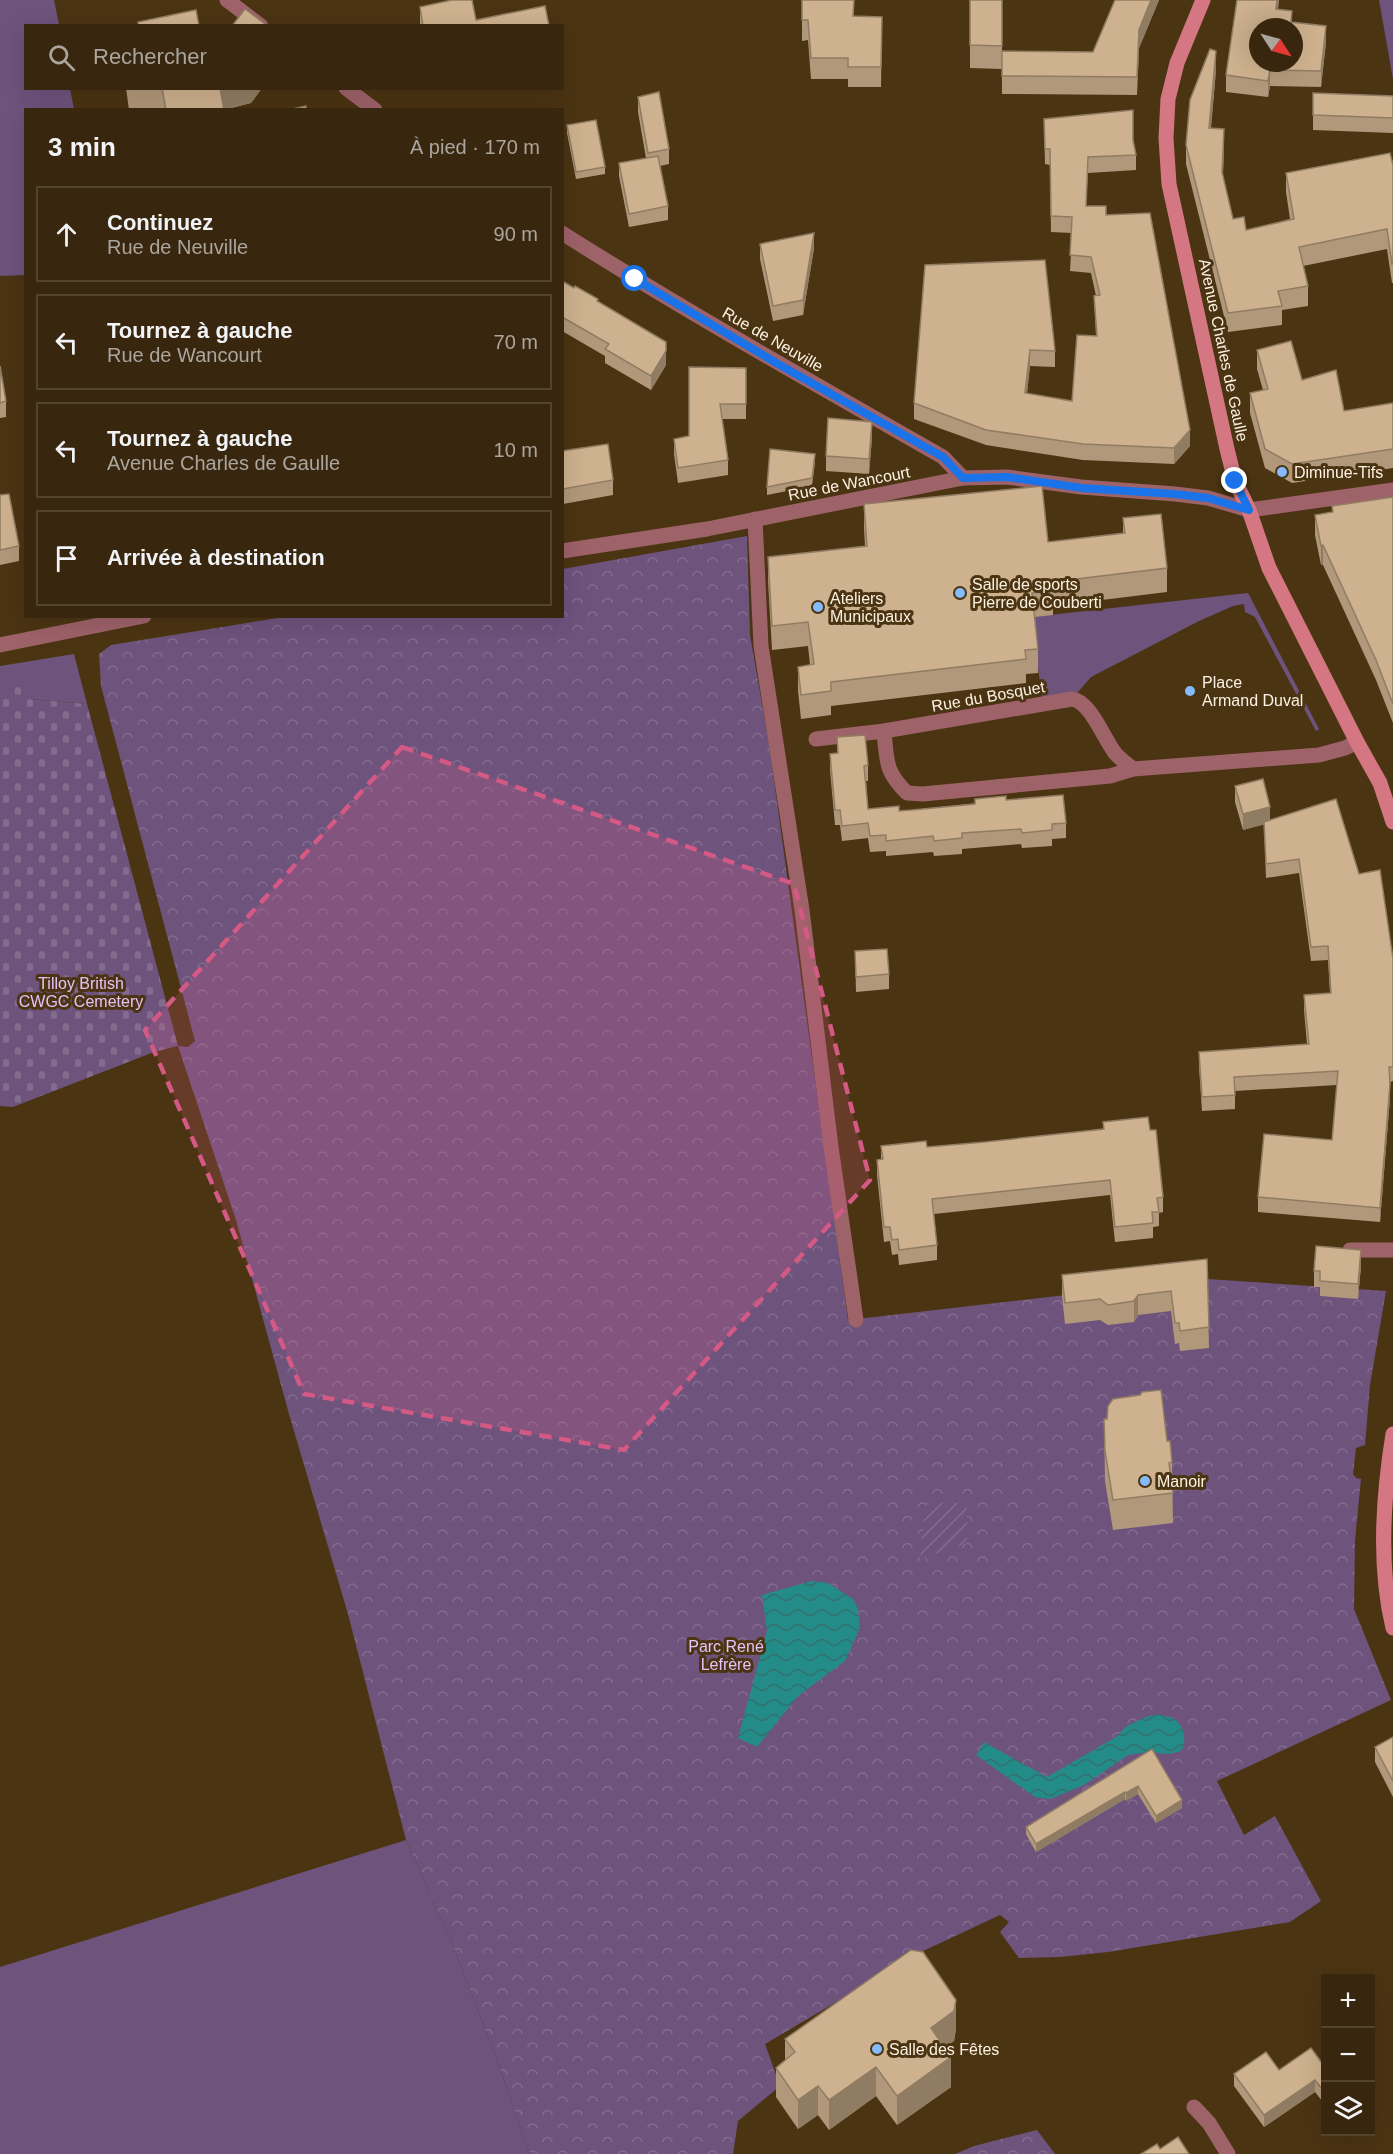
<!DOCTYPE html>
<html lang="fr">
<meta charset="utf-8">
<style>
:root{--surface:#38270e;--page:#3f2f17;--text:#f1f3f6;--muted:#aba59e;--line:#52442e}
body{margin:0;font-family:Helvetica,sans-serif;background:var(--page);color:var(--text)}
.controls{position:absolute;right:18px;bottom:18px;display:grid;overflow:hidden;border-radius:0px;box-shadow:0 6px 24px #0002}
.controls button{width:54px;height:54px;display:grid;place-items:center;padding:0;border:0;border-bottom:2px solid var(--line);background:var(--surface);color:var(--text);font:30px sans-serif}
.compass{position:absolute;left:1249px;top:18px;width:54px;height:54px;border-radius:50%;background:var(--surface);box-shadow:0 6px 24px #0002;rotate:126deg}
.stop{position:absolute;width:18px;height:18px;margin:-14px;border:4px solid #1a73e8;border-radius:50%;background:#fff}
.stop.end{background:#1a73e8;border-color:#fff;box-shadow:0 2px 6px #0008}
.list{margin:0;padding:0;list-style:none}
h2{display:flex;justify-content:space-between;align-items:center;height:78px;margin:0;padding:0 24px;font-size:26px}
h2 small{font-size:20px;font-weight:400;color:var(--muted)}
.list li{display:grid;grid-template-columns:39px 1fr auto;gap:18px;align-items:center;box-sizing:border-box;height:96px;margin:0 12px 12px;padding:0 12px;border:2px solid var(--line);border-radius:0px}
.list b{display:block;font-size:22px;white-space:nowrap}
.list p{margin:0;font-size:20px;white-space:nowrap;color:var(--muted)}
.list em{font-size:20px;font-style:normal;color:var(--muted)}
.icon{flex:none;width:33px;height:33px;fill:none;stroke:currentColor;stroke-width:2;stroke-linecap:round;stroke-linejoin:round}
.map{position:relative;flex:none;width:1393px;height:2154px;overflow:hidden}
.search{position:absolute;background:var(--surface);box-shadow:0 6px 24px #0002;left:24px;top:24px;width:540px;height:66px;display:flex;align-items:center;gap:15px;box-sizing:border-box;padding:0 21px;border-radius:0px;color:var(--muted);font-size:22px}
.panel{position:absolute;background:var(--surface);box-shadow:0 6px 24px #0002;left:24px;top:108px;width:540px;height:510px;border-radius:0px}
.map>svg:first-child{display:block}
</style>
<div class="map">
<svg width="1393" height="2154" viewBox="0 0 1393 2154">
<defs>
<pattern id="forest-crowns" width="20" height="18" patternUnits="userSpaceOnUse" patternTransform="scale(1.5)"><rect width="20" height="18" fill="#6e537d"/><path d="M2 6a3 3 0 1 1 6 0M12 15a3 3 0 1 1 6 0" fill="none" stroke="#846c8f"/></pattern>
<pattern id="cemetery-stones" width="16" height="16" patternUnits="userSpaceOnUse" patternTransform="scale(1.5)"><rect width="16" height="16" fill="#6e537d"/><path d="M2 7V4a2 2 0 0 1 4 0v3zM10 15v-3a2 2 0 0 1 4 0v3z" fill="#846c8f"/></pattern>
<pattern id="garden-furrows" width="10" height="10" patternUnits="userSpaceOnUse" patternTransform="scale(1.5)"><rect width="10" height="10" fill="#6e537d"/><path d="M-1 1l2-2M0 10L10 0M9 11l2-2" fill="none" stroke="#846c8f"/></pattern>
<pattern id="water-waves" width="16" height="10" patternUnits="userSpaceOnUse" patternTransform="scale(1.5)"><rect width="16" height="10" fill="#238b88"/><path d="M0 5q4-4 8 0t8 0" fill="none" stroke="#33706d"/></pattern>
</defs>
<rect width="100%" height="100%" fill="#4b3412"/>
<g fill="#6e537d">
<path d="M0 0H54L59 25 26 26V88L70 89 74 109 26 110 25 275 0 276Z"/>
<path d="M1379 0H1393V79Z"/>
<path d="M1248 593 1319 729 1316 731 1255 617 1245 612 1244 604 1233 606 1199 621 1091 677 1072 699 1043 704 1031 617Z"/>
<path d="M74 654 87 704 29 699 0 682V666Z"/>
<path d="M406 1840 450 1938 496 2057 530 2154H0V1967Z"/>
</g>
<g fill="url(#forest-crowns)">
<path d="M747 536 750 635 769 744 848 1320 1207 1279 1386 1291 1370 1385 1365 1445 1356 1448 1353 1474 1356 1478 1361 1479 1355 1540 1354 1609 1391 1700 1217 1781 1244 1835 1275 1816 1321 1901 1290 1922 1108 1952 1060 1957 1019 1958 1000 1932 1009 1922 1000 1915 921 1952 765 2044 780 2086 738 2121 733 2154H530L496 2057 450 1938 406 1840 348 1614 289 1414 236 1220 178 1046 188 1047 195 1041 101 686 99 654 111 645 284 617 562 616 563 569Z"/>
<path d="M1037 2130 1055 2154H955L974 2146Z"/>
</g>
<path fill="url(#cemetery-stones)" d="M0 682 30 685 29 699 87 704 178 1046 154 1052 13 1107 0 1106Z"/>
<path fill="url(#garden-furrows)" d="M925 1503H967V1543L920 1559Z"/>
<g fill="url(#water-waves)">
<path d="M812 1581 828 1583 853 1599 858 1609 860 1628 845 1661 798 1696 757 1747 738 1738 767 1631 762 1595Z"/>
<path d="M1158 1714C1162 1716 1170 1716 1174 1719 1185 1726 1187 1741 1181 1751L1170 1754 1148 1752 1128 1755 1084 1785 1050 1799 1035 1797 976 1755 984 1742 1047 1777 1116 1737 1127 1726 1146 1717Z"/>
</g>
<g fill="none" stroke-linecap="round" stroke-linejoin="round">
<g stroke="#9e6269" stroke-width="15">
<path d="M755 519 761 646 802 910 831 1147 856 1320"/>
<path d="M884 731C887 762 885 771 907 793L923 794 1110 776 1133 769 1319 755 1345 748 1357 742"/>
<path d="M816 739 884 731 1072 699C1090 701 1104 739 1115 753 1120 759 1127 764 1133 769"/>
<path d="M1350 1250H1393"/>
<path d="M1194 2107 1209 2123 1228 2154"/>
</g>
<g stroke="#9e6269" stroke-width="15">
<path d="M227 0 261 26"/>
<path d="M346 88 375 110"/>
<path d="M562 233C687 312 815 384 943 457L963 478"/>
<path d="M562 551 707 529 963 478 1007 477 1081 487 1175 494 1208 498 1249 510 1393 490"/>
<path d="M0 645 144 616"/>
</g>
<g stroke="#d57783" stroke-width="15">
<path d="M1203 0 1177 63 1168 99 1166 138 1169 184 1227 449 1235 481 1249 510 1269 568 1357 742 1380 783 1393 822"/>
<path d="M1393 1434C1383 1497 1378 1565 1393 1628"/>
</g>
</g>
<g fill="#b1987a">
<path d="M802 0 854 16 882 17 881 87H848V79H811L808 40 802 41Z"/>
<path d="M970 0H1002V51L1093 52 1115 0H1159L1139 48 1137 95 1002 94V69L970 68Z"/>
<path d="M1237 0H1279L1278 9 1292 22 1326 42 1321 87 1270 86 1268 97 1226 92V75Z"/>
<path d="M420 7 476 20 549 26H420Z"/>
<path d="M1216 70 1211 128 1224 148 1223 175 1233 219 1246 230 1290 219 1286 192V173L1393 165V283H1392L1387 249 1303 266 1308 286V306L1282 310V325L1228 332 1186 164V145Z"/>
<path d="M126 88H262L251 103 224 110H129Z"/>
<path d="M1393 96V133L1313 130V115Z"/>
<path d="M638 97 669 149V164L660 166 668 206V220L629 227 619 176V163L646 158 638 112Z"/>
<path d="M1044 119 1133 141 1136 155V170L1088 173 1086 206 1106 215 1190 446 1174 464 1083 460 986 445 914 419V403L925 265 1055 351V367L1030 366 1027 394 1072 401 1096 336 1094 296H1096L1091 273 1070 271 1072 233 1051 232 1050 165 1045 164Z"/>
<path d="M567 125 605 167V174L576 179 567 133Z"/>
<path d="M760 244 814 248 803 315 773 321 760 259Z"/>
<path d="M562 281 598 302 666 365 651 390 605 363V356L562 331Z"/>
<path d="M1257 350 1302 380 1344 411 1393 403V468L1292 483 1265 468 1250 413V393L1263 390 1257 369Z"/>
<path d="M0 366 6 401V417L0 418Z"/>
<path d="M746 368V419H722L728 460V475L678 483 674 454V439L689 436Z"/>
<path d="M872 437 869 474 826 471V456Z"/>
<path d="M562 451 613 480V495L563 504 562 498Z"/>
<path d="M815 462 812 486 767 495V487Z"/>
<path d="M0 495 19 546V561L0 565Z"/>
<path d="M1393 497V723L1376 680 1323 565H1321L1315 535V515L1332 512V506Z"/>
<path d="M864 504 1048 542 1123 533V518L1167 568V592L1053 606V615L1035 617 1038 649V673L1026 674V683L831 706V715L801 719 798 691V667L810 665 808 646 772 650 768 581V557L865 546 864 528Z"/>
<path d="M837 737 868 765V781H866L868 809 899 811 912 810 1006 800 1066 823V838L1052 839V846L1022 848 1021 844 962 849V854L934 856 933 852 886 856V851L870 852 868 838 842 841 840 825H835L830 770V754L837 753Z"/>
<path d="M1235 786 1270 820 1359 874 1393 959V1081L1390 1082V1098L1380 1222 1258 1212V1197L1332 1140 1337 1085 1235 1091V1109L1202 1111 1199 1067V1052L1307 1044 1304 1010V995L1330 993 1328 960 1311 961 1299 873 1266 878 1264 824 1243 830 1235 802Z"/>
<path d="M855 951 889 974V989L856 992Z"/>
<path d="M1103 1122 1150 1130 1163 1197V1212L1159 1213V1226L1153 1227V1238L1115 1242 1110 1195 934 1214 937 1245V1260L899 1265 898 1254 892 1255 890 1241 884 1242 877 1175V1160L881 1159V1146L927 1147 985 1142 1103 1129Z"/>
<path d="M1207 1259 1209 1348 1180 1351 1179 1343 1175 1344 1171 1311 1138 1315 1134 1322 1108 1325 1100 1320 1065 1324 1062 1296V1275Z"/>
<path d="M1361 1266 1358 1299 1320 1296V1287H1314V1271Z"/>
<path d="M1104 1419 1167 1441 1172 1462 1173 1523 1113 1530 1105 1481Z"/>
<path d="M1393 1737V1797L1375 1762V1747Z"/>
<path d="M1152 1749 1182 1808 1156 1823 1138 1794 1126 1801 1125 1799 1036 1852 1026 1834V1827Z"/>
<path d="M956 2029 954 2041 944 2048 951 2087 897 2125 876 2096 829 2130 818 2115 798 2129 776 2097V2068L785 2060V2039Z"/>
<path d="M1326 2061V2106L1315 2092 1264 2127 1234 2086V2074L1279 2070 1322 2063Z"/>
</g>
<g fill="#907c63">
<path d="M1151 0H1159L1139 48 1137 95 1139 30Z"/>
<path d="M1277 0H1279L1276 25V9Z"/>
<path d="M1326 26V42L1321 87V71Z"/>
<path d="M1216 51V70L1209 147V128Z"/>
<path d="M1270 70V86L1268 97V81Z"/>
<path d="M218 88H262L251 103 221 110Z"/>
<path d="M1224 129V148L1222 191V172Z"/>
<path d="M814 233V248L803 315V300Z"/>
<path d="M1030 350V366L1025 409V393Z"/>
<path d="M666 351V365L651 390V376Z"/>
<path d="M872 422V437L869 474V459Z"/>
<path d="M1190 430V446L1174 464V448Z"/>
<path d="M1323 545V565H1321V546Z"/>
<path d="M1270 807V823L1243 830V814Z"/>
<path d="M1390 1084V1098L1380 1222V1208Z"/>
<path d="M1361 1250V1266L1358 1299V1284Z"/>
<path d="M1138 1295V1315L1134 1322V1301Z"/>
<path d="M1138 1786V1794L1126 1801V1793Z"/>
<path d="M1125 1792V1799L1036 1852V1844Z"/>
<path d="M1182 1800V1808L1156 1823V1816Z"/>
<path d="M956 2000V2029L954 2041 931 2058V2028Z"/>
<path d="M951 2057V2087L897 2125V2096Z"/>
<path d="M876 2067V2096L829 2130V2100Z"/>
<path d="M1315 2080V2092L1264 2127V2115Z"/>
<path d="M818 2086V2115L798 2129V2100Z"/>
</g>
<g fill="#ceb18e" stroke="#907c63" stroke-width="1.5" fill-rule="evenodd">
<path d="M452 0H472L476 20 545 6 549 26H423L420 7Z"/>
<path d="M802 0H854L853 16 882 17 881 67H848V58H811L808 20H802Z"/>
<path d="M970 0H1002V46L970 45Z"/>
<path d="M1115 0H1151L1139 30 1137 77 1002 76V51L1093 52Z"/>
<path d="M1237 0H1277L1276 9 1292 11 1291 22 1326 26 1321 71 1270 70 1268 81 1226 75ZM1258 27H1294V63H1258Z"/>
<path d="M245 9 268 26H232Z"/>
<path d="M196 10 199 26H138V22Z"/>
<path d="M1210 49 1216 51 1209 128 1224 129 1222 172 1233 219 1244 217 1246 230 1294 219 1286 173 1390 153 1393 165V264H1392L1387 229 1299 247 1308 286 1278 291 1282 306 1228 313 1186 145 1190 100Z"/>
<path d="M162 88H220L224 110H166Z"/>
<path d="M659 92 669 149 648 153 638 97Z"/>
<path d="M1313 93 1393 96V118L1313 115Z"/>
<path d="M306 106V110H288Z"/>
<path d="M1133 110V140L1136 155 1088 157 1086 206H1106V215L1150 213 1190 430 1174 448 1083 444 986 430 914 403 925 265 1045 260 1055 351 1030 350 1025 393 1072 401 1077 335 1097 336 1094 296 1100 295 1091 257 1070 255 1072 217 1051 216 1050 149H1045L1044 119Z"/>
<path d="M596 120 605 167 576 172 567 125Z"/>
<path d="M658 156 668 206 629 214 619 163Z"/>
<path d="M814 233 803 300 773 306 760 244Z"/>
<path d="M562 281 574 288 575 286 598 299 597 301 666 342V351L651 376 605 349 609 344 562 317Z"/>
<path d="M1291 341 1302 380 1336 370 1344 411 1393 403V449L1292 464 1265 449 1250 393 1268 389 1257 350Z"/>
<path d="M0 366 6 401 0 403Z"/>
<path d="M689 367 746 368V404H720L728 460 678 468 674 439 689 436Z"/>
<path d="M828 418 872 422 869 459 826 456Z"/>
<path d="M608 444 613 480 563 489 562 483V451Z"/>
<path d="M770 449 815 454 812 478 767 487Z"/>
<path d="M1042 486 1048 542 1125 533 1123 518 1161 514 1167 568 1052 582 1053 591 1032 593 1038 649 1025 650 1026 659 831 682V691L801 695 798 667 814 664 808 622 772 626 768 557 867 546 864 504Z"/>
<path d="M9 494 19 546 0 550V495Z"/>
<path d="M1393 497V704L1376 660 1323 545 1321 546 1315 515 1333 512 1332 506Z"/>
<path d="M865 735 868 765 864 766 868 809 899 806V811L912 810 975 804V799L1006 796V800L1063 795 1066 823 1052 824V830L1022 833 1021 829 962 833V838L934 841 933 836 886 841V835L870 836 868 823 842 826 840 810H835L830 754 838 753 837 737Z"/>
<path d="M1263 779 1270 807 1243 814 1235 786Z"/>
<path d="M1336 799 1359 874 1380 870 1393 959V1067H1389L1390 1084 1380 1208 1258 1197 1264 1134 1332 1140 1338 1071 1234 1077 1235 1095 1202 1097 1199 1052 1309 1044 1304 995 1331 993 1328 946 1311 947 1299 859 1266 864 1264 822Z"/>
<path d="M887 949 889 974 856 977 855 951Z"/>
<path d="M1148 1117 1150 1130H1156L1163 1197 1157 1198 1159 1212H1152L1153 1223 1115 1227 1110 1180 932 1199 937 1245 899 1250 898 1239 892 1240 890 1227H884L877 1160 883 1159 881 1146 926 1141 927 1147 985 1142 1104 1129 1103 1122Z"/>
<path d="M1316 1246 1361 1250 1358 1284 1320 1281V1271H1314Z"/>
<path d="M1207 1259 1209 1327 1180 1331 1179 1323H1175L1171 1291 1138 1295 1134 1301 1108 1305 1100 1299 1065 1303 1062 1275Z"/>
<path d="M1161 1390 1167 1441H1170L1172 1462 1169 1463 1173 1493 1113 1500 1105 1451 1104 1419H1107L1108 1406 1113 1399 1140 1395 1142 1392Z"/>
<path d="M1393 1737V1781L1375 1747Z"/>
<path d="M1152 1749 1182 1800 1156 1816 1138 1786 1126 1793 1125 1792 1036 1844 1026 1827Z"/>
<path d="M911 1950 923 1952 956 2000 954 2011 931 2028 951 2057 897 2096 876 2067 829 2100 818 2086 798 2100 776 2068 795 2052 785 2039Z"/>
<path d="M1311 2048 1322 2063 1326 2061V2094L1315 2080 1264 2115 1234 2074 1266 2052 1279 2070Z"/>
<path d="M1178 2137 1189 2154H1141L1157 2144 1160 2149Z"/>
</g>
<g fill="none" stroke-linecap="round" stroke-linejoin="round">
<path stroke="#1a73e8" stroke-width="8" d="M635 279 778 364 943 457 963 478 1007 477 1082 488 1175 494 1208 498 1249 510 1235 481"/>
</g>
<path fill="#d45984" fill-opacity="0.2" stroke="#d45984" stroke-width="4.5" stroke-dasharray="12 8" stroke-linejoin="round" d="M402 747 794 884 870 1180 624 1450 304 1394 145 1030Z"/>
<g fill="#85bbfb" stroke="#4b3412" stroke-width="2">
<circle cx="1282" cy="472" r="6"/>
<circle cx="960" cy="593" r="6"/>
<circle cx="818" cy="607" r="6"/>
<circle cx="1190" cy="691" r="6"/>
<circle cx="1145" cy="1481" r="6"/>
<circle cx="877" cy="2049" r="6"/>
</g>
<g text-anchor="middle" stroke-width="6" stroke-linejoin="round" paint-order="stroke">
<g font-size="16" fill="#fdf1e2" stroke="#4b3412">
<text transform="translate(773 339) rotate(30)" y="6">Rue de Neuville</text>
<text transform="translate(1224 350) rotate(78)" y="6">Avenue Charles de Gaulle</text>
<text transform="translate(849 483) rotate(-11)" y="6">Rue de Wancourt</text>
<text transform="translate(988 696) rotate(-10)" y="6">Rue du Bosquet</text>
</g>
<g font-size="16" fill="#fdf1e2" stroke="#4b3412" text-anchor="start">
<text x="1294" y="478">Diminue-Tifs</text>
<text x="972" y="590">Salle de sports<tspan x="972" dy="18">Pierre de Couberti</tspan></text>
<text x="830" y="604">Ateliers<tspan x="830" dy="18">Municipaux</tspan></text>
<text x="1202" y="688">Place<tspan x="1202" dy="18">Armand Duval</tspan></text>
<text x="1157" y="1487">Manoir</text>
<text x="889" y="2055">Salle des Fêtes</text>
</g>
<g font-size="16" fill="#e5c1fa" stroke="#4b3412">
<text x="81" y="989">Tilloy British<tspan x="81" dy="18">CWGC Cemetery</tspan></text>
<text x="726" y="1652">Parc René<tspan x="726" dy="18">Lefrère</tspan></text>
</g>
</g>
</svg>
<div class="controls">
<button>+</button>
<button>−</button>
<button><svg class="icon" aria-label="layers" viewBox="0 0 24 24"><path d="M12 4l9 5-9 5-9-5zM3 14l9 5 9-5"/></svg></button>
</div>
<svg class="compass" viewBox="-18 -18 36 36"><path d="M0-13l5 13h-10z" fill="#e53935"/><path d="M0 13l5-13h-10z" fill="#aba59e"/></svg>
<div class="stop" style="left:635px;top:279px"></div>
<div class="stop end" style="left:1235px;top:481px"></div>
<div class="search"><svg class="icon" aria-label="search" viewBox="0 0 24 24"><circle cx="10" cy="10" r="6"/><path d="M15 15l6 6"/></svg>Rechercher</div>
<section class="panel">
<h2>3 min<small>À pied · 170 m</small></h2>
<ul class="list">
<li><svg class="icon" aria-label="ahead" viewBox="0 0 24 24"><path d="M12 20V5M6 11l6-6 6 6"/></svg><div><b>Continuez</b><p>Rue de Neuville</p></div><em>90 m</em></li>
<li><svg class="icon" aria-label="left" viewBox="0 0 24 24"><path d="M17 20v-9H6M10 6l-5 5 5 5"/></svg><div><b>Tournez à gauche</b><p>Rue de Wancourt</p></div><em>70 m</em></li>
<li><svg class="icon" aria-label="left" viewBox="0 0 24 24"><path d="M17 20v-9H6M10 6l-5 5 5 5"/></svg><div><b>Tournez à gauche</b><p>Avenue Charles de Gaulle</p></div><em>10 m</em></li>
<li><svg class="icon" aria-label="arrive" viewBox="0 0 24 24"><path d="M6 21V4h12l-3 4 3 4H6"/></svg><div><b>Arrivée à destination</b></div></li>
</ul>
</section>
</div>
